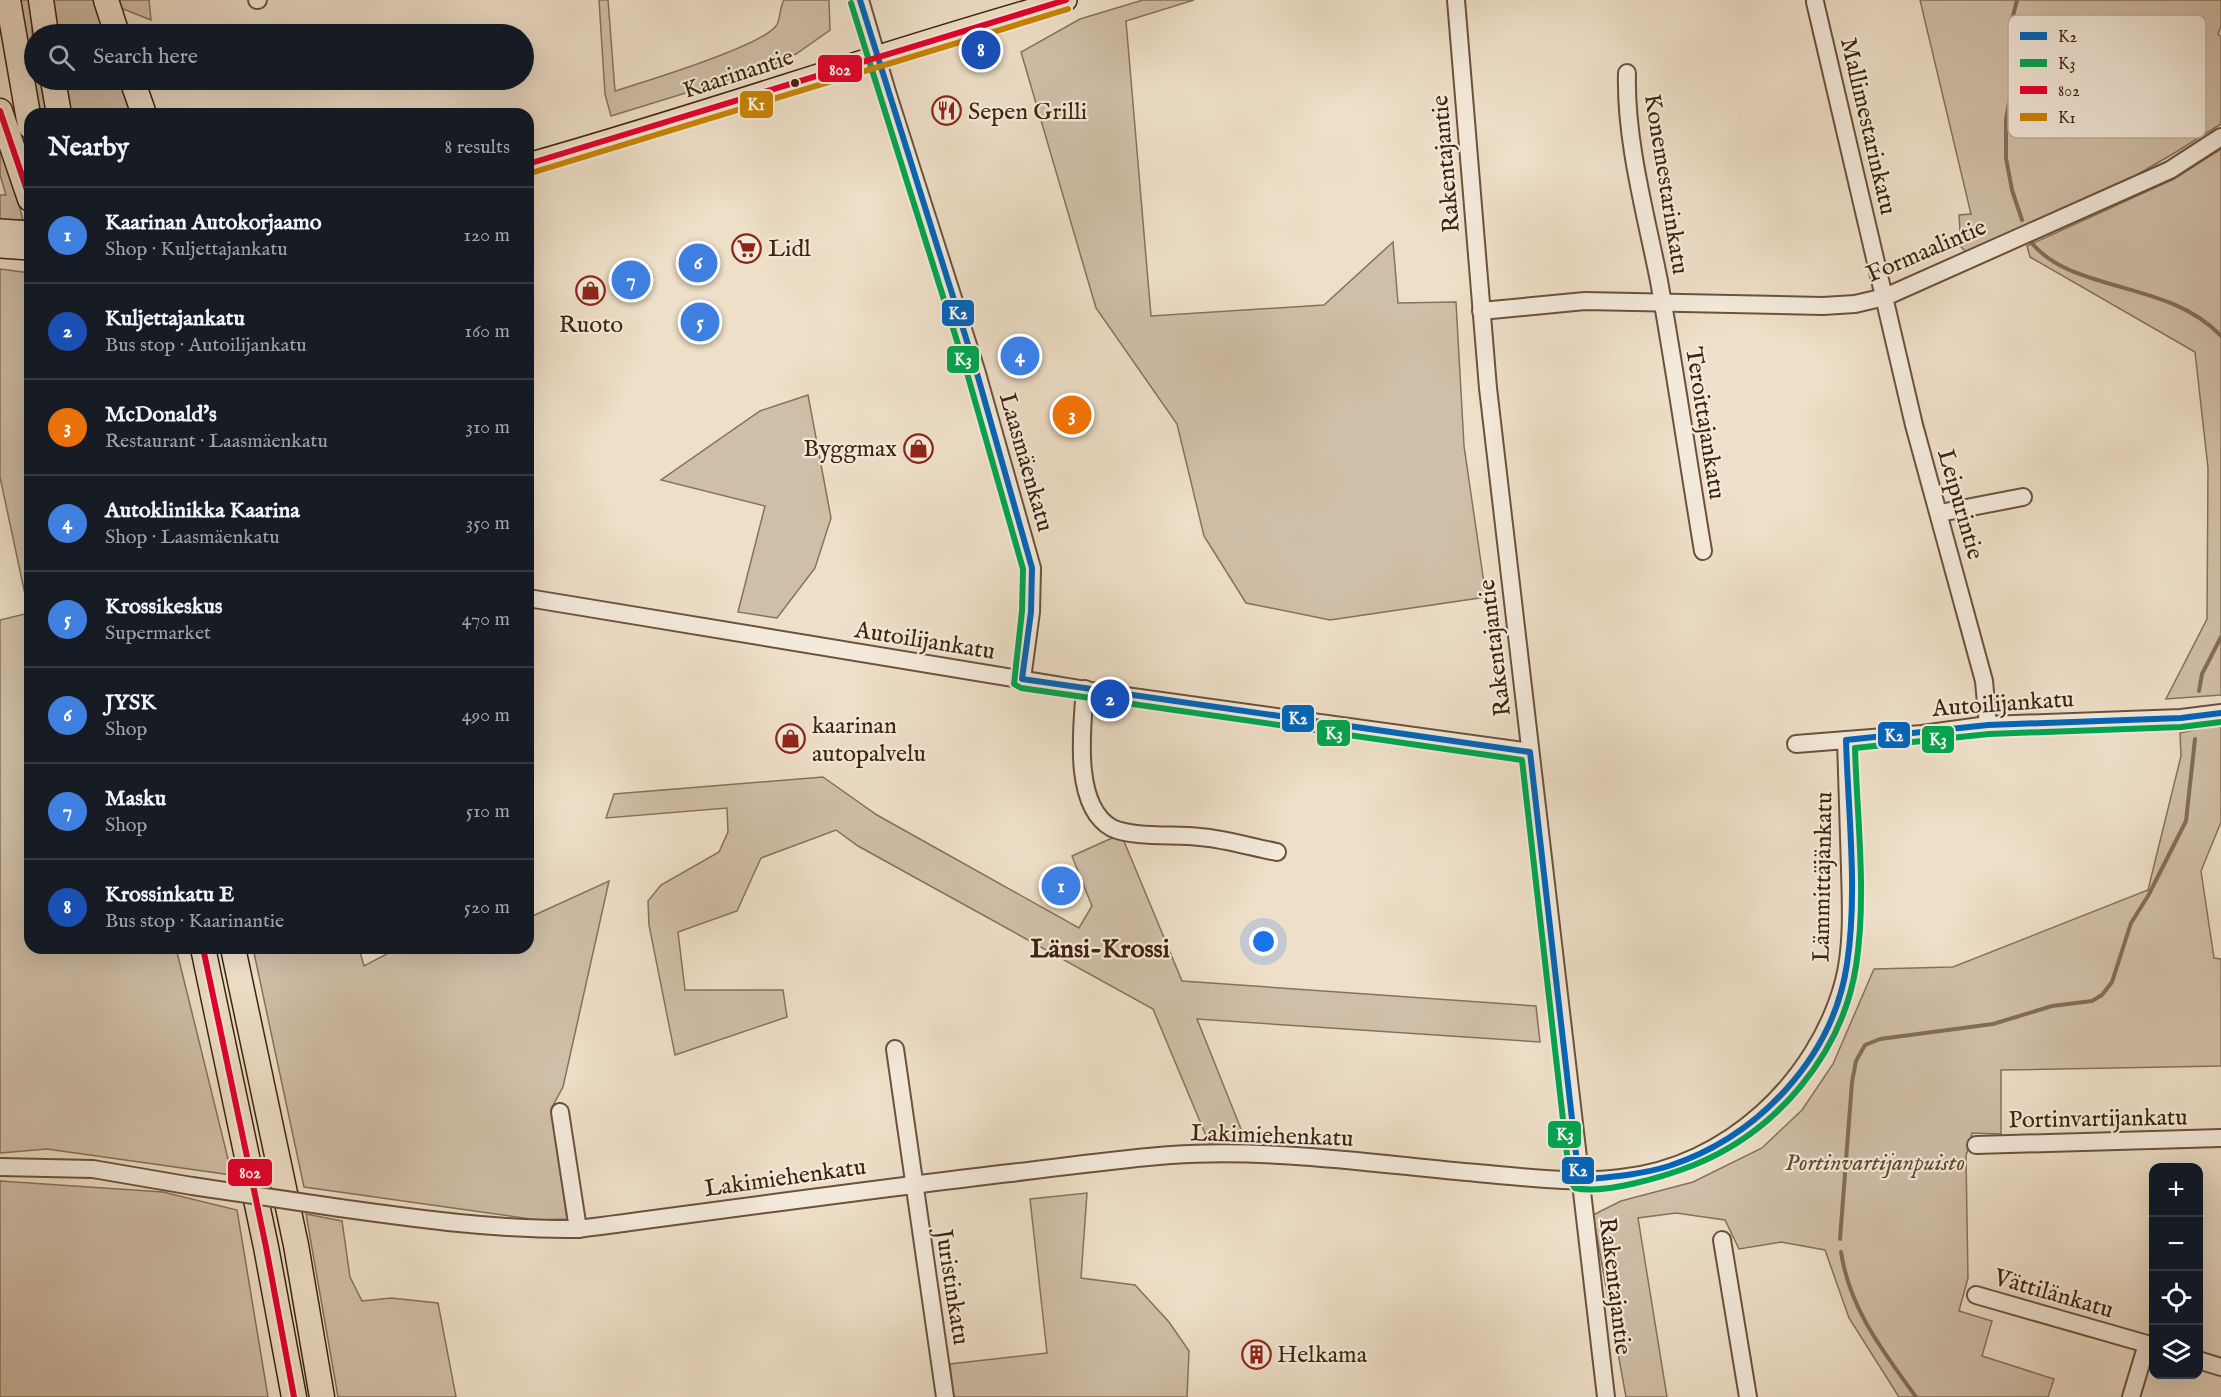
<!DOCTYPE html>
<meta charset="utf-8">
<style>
:root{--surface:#171b24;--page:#20242c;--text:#f1f3f6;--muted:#9ea1a6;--line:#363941;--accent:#c59692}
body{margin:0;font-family:"IM FELL English",serif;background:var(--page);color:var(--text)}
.controls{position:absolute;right:18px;bottom:18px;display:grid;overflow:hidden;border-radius:12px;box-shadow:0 6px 24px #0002}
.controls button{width:54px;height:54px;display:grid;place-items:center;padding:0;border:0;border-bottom:2px solid var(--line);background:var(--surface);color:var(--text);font:30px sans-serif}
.you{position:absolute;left:1264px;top:942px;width:21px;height:21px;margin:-15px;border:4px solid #fff;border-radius:50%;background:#1a73e8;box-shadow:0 0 0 9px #1a73e833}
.badge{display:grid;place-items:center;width:39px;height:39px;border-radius:50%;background:var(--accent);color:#fff;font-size:20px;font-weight:700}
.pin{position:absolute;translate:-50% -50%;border:3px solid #fff;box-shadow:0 2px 6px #0006}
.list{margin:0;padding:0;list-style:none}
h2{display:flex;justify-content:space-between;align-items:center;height:78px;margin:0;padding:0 24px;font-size:26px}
h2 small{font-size:20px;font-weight:400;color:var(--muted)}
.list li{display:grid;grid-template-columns:39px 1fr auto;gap:18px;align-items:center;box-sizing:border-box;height:96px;padding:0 24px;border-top:2px solid var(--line)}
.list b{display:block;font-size:22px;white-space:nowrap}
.list p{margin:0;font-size:20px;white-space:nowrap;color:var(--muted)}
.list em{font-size:20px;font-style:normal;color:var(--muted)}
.icon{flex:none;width:33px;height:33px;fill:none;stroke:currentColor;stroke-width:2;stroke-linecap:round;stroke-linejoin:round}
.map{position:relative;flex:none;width:2221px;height:1397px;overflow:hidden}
.search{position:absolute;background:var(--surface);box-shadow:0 6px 24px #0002;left:24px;top:24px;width:510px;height:66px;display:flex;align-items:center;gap:15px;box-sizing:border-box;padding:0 21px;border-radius:33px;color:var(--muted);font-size:22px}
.panel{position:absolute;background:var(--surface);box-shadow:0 6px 24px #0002;left:24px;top:108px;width:510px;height:846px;border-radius:18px}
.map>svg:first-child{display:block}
</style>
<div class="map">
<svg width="2221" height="1397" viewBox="0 0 2221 1397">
<rect width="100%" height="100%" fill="#eedfc8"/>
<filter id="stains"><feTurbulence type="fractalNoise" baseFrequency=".00333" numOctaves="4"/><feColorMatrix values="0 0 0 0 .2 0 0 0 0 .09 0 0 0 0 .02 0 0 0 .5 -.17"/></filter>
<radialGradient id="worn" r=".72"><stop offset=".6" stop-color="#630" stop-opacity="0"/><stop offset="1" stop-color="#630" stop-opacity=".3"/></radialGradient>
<g fill="#d0bfa8" stroke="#88715a" stroke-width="1.5">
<path d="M18 0H31L34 80H43L48 114H37Z"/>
<path d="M53 0H99L110 34H58Z"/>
<path d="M116 0H149L151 20 118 7Z"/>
<path d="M599 0H608L615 91C644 82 760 47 776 26 781 20 779 8 784 0H829L830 30 796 54 777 59 776 65 611 116 605 94Z"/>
<path d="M1143 0H1194L1126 21 1151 316 1324 305 1393 242 1398 303 1456 302 1464 446 1486 597 1330 620 1246 603 1204 536 1177 424 1096 308 1021 52 1080 19Z"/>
<path d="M1920 0H2221V26L2218 34 2221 37V124C2142 175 2058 220 1972 257L1961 247 1959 215 1971 214Z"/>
<path d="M65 80H126L136 114H71Z"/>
<path d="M0 132 23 220 0 221V195H6L0 175Z"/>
<path d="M2221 149V695L2166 699 2207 619 2208 468 2195 352 2030 257 2027 246 2174 179Z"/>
<path d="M0 269 30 273V948H176L232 1175 47 1149 0 1153V620L29 613 0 477Z"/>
<path d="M808 395 831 518 815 568 777 618 738 612 765 506 661 480 760 411Z"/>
<path d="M2221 724V822L2201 871 2214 958 2221 959V1066L2001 1070V1134L1972 1133 1966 1156 1968 1278 1959 1311 1992 1321 1982 1356 2054 1379 2048 1397H1899L1849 1318 1825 1250 1781 1242 1739 1249 1725 1220 1676 1213 1638 1218 1667 1397H1626L1593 1215 1621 1201 1693 1182 1762 1148 1802 1110 1833 1064 1874 969 1953 967 2148 890 2181 756 2180 733Z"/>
<path d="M823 777 877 815 1079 928 1092 906 1072 856 1121 834 1182 981 1536 1006 1540 1042 1197 1019 1245 1139 1209 1143 1153 1009 858 846 836 830 761 858 737 911 678 932 685 990H783L787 1017 675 1055 649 925 648 901 661 885 719 852 728 832 727 808 606 818 614 794Z"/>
<path d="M609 881 563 1087 551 1109 567 1219 538 1220 304 1187 253 948H359L364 966 398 948H528V918Z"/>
<path d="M0 1181 163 1192 237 1210 268 1397H0Z"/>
<path d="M1087 1193 1081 1278 1135 1285 1169 1322 1189 1351 1187 1397H953L950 1364 1047 1353 1030 1199Z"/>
<path d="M306 1214 342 1221 350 1277 362 1301 391 1298 438 1303 456 1397H338Z"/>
</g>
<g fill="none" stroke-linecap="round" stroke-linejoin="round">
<g stroke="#846d57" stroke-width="4">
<path d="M2017 0 2010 28 2014 77 2006 119V158L2012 190 2022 220"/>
<path d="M2031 242C2071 293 2169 280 2221 336"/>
<path d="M2199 691 2202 674 2221 637"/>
<path d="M1840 1239 1852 1082 1856 1061 1865 1045 1880 1039 1993 1024 2052 1006 2092 1001 2102 995 2112 982 2131 923 2148 896 2186 821 2195 739"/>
<path d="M1841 1252C1850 1310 1883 1351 1916 1397"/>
</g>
<defs>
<g id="minor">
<path d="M257 0H258"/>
<path d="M860 0 887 92 976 370 1032 568 1031 612 1022 679"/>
<path d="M1456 0 1488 388 1606 1397"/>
<path d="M1815 2 1914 425 1984 681 1988 725"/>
<path d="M1627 73C1625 140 1646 215 1659 281 1675 370 1688 461 1703 551"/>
<path d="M1481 311 1585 301 1823 306 1855 304 1885 297 2170 170 2221 137"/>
<path d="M1940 513 2023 497"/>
<path d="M528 598 1104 693 1530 752"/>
<path d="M1085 689C1082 727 1072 806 1112 828 1133 838 1176 834 1200 837 1225 839 1251 847 1277 852"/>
<path d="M1796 744 1922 734 1988 725 2181 718 2221 713"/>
<path d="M895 1049 945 1397"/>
<path d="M560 1112 578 1229"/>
<path d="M1976 1145 2221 1138"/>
<path d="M0 1167 93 1169 192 1186"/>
<path d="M340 1208C419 1219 498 1230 578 1229 722 1210 866 1190 1010 1173 1064 1167 1117 1159 1171 1155 1272 1148 1376 1164 1477 1173 1525 1177 1573 1184 1621 1178 1727 1167 1817 1082 1844 981 1853 946 1851 905 1850 869 1849 826 1847 783 1846 740"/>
<path d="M1722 1240 1748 1397"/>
<path d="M1976 1295 2154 1346"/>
<path d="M2198 1360 2221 1367"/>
<path d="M2131 1397 2147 1344"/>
</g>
<g id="major">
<path d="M528 164C709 113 886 50 1066 0"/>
<path d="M0 230 30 232"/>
<path d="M0 247 30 249"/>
</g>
<g id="highway">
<path d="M8 0 30 126"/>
<path d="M41 0 46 34"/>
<path d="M106 0 117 34"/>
<path d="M53 80 59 114"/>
<path d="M132 80 144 114"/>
<path d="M0 111 30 199"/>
<path d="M203 948 266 1247 294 1397"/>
<path d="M233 948 296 1245 322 1397"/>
</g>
</defs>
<use href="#minor" stroke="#6b523c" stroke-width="20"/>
<use href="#major" stroke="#3f230d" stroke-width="24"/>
<use href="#highway" stroke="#3f230d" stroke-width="27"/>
<use href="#minor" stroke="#f4eadb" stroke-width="16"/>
<use href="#major" stroke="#eedfc8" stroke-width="21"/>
<use href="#highway" stroke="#eedfc8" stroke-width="24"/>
<defs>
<path id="minor-bridge" d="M192 1186 340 1208"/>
</defs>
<use href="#minor-bridge" stroke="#6b523c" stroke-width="20" stroke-linecap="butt"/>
<use href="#minor-bridge" stroke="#f4eadb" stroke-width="16"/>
<defs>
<path id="bus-1" d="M860 0 976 370 1032 568 1031 612 1022 679 1530 752 1579 1180C1609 1177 1640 1175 1669 1166 1758 1137 1833 1058 1847 964 1858 892 1848 812 1846 740L1988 725 2181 718 2221 713"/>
<path id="bus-2" d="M851 3 967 373 1023 569 1022 611 1014 684 1021 688 1522 760 1570 1181 1575 1188C1604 1195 1666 1176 1694 1165 1776 1132 1842 1055 1856 966 1867 895 1857 819 1855 748L1989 734 2181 727 2221 722"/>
<g id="bus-3">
<path d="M0 111 30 199"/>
<path d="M528 164 1066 0"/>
<path d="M203 948 266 1247 294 1397"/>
</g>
<path id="bus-4" d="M531 173 1068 9"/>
</defs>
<use href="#bus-1" stroke="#f4eadb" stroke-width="10"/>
<use href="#bus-2" stroke="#f4eadb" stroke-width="10"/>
<use href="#bus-3" stroke="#f4eadb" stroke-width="10"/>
<use href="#bus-4" stroke="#f4eadb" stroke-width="10"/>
<use href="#bus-1" stroke="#0065bd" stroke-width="6"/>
<use href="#bus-2" stroke="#00a651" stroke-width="6"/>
<use href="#bus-3" stroke="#e4002b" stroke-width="6"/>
<use href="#bus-4" stroke="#c98503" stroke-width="6"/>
</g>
<defs>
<symbol id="restaurant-ring" viewBox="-11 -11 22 22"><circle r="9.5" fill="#f4eadb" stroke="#8f2418" stroke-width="1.5"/><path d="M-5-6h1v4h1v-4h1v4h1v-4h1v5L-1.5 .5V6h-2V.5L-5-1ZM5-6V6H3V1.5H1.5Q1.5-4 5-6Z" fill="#8f2418"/></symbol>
<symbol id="supermarket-ring" viewBox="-11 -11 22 22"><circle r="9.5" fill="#f4eadb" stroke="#8f2418" stroke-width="1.5"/><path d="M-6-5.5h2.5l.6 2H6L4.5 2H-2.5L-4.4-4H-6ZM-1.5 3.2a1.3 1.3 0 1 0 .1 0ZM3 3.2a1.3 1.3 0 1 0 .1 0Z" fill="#8f2418"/></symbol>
<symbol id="shop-ring" viewBox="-11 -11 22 22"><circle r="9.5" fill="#f4eadb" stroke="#8f2418" stroke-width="1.5"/><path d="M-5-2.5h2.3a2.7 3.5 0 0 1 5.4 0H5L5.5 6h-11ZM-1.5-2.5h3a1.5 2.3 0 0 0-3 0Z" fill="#8f2418"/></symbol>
<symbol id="building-ring" viewBox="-11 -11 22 22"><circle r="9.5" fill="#f4eadb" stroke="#8f2418" stroke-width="1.5"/><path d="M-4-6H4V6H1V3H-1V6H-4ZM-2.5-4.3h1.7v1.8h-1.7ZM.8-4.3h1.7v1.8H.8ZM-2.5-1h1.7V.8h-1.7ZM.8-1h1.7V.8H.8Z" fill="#8f2418"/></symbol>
</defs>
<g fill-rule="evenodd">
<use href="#restaurant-ring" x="930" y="94" width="33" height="33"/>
<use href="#supermarket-ring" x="730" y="232" width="33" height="33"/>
<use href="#shop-ring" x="574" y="274" width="33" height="33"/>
<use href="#shop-ring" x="902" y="432" width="33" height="33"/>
<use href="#shop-ring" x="774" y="722" width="33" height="33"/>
<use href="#building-ring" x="1240" y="1338" width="33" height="33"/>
</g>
<circle fill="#3f230d" stroke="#f4eadb" stroke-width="2" cx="795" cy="83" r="5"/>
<g text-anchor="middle" stroke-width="4.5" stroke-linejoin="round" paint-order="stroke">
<g font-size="24" fill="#3f230d" stroke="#f4eadb">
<text transform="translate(738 73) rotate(-18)" y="8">Kaarinantie</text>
<text transform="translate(1869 126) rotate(77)" y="8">Mallimestarinkatu</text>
<text transform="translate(1445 164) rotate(-95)" y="8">Rakentajantie</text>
<text transform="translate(1667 184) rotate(81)" y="8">Konemestarinkatu</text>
<text transform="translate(1926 250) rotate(-23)" y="8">Formaalintie</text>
<text transform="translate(1706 423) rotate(81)" y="8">Teroittajankatu</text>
<text transform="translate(1027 462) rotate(74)" y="8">Laasmäenkatu</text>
<text transform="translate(1961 504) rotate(74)" y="8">Leipurintie</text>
<text transform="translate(925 640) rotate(9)" y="8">Autoilijankatu</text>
<text transform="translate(1494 648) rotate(-97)" y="8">Rakentajantie</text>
<text transform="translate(2003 703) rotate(-4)" y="8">Autoilijankatu</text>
<text transform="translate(1822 877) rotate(-89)" y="8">Lämmittäjänkatu</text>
<text transform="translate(2098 1118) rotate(-1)" y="8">Portinvartijankatu</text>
<text transform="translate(1272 1135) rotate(2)" y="8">Lakimiehenkatu</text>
<text transform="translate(785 1177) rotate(-8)" y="8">Lakimiehenkatu</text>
<text transform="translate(1616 1286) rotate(83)" y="8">Rakentajantie</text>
<text transform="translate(953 1287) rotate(81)" y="8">Juristinkatu</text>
<text transform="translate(2054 1293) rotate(16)" y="8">Vättilänkatu</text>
</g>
<g font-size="24" fill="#3f230d" stroke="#f4eadb" text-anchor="start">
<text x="968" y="119">Sepen Grilli</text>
<text x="768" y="256">Lidl</text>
<text x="591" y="332" text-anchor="middle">Ruoto</text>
<text x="897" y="456" text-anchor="end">Byggmax</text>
<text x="812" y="733">kaarinan<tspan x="812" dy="28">autopalvelu</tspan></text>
<text x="1277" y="1362">Helkama</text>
</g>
<g font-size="24" font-style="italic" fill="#634a34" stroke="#f4eadb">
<text x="1875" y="1170">Portinvartijanpuisto</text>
</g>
<g font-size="26" font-weight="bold" fill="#3f230d" stroke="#f4eadb">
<text x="1100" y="957">Länsi-Krossi</text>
</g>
</g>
<rect x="2008" y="15" width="198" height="123" rx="9" fill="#f4eadb" stroke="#beae9d" stroke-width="1.5"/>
<rect x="2020" y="32" width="27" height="8" fill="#0065bd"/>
<rect x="2020" y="59" width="27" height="8" fill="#00a651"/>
<rect x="2020" y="86" width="27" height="8" fill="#e4002b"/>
<rect x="2020" y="113" width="27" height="8" fill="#c98503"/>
<g font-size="16" fill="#3f230d">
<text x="2058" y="42">K2</text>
<text x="2058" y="69">K3</text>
<text x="2058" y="96">802</text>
<text x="2058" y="123">K1</text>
</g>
<g stroke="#f4eadb" stroke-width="2">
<rect x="817" y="54" width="46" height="29" rx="6" fill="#e4002b"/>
<rect x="739" y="90" width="35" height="29" rx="6" fill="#c98503"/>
<rect x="941" y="299" width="34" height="28" rx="6" fill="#0065bd"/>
<rect x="946" y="345" width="34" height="29" rx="6" fill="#00a651"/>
<rect x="1281" y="704" width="34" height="29" rx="6" fill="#0065bd"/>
<rect x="1316" y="719" width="35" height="28" rx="6" fill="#00a651"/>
<rect x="1877" y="721" width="34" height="28" rx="6" fill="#0065bd"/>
<rect x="1921" y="725" width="34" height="29" rx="6" fill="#00a651"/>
<rect x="1547" y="1120" width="35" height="29" rx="6" fill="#00a651"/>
<rect x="1561" y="1156" width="34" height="29" rx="6" fill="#0065bd"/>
<rect x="227" y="1158" width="46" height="29" rx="6" fill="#e4002b"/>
</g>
<g font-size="16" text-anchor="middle" font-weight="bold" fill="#fff">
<text x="840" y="75">802</text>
<text x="756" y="110">K1</text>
<text x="958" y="319">K2</text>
<text x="963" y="365">K3</text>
<text x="1298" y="724">K2</text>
<text x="1334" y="739">K3</text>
<text x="1894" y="741">K2</text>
<text x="1938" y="745">K3</text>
<text x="1565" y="1140">K3</text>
<text x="1578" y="1176">K2</text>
<text x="250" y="1178">802</text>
</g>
<rect width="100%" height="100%" filter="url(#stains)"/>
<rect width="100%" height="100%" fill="url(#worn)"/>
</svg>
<div class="controls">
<button>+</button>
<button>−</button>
<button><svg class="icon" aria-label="locate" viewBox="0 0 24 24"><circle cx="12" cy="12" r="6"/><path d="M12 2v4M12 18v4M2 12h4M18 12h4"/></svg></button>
<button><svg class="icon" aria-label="layers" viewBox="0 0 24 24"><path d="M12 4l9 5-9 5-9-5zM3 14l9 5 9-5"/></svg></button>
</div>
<div class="you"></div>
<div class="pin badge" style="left:1061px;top:886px;background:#3f7fe0">1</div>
<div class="pin badge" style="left:1110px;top:699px;background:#1a4fb4">2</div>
<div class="pin badge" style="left:1072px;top:415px;background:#e8710a">3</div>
<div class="pin badge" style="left:1020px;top:356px;background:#3f7fe0">4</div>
<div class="pin badge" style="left:700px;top:322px;background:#3f7fe0">5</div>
<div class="pin badge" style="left:698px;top:263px;background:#3f7fe0">6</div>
<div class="pin badge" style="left:631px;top:280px;background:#3f7fe0">7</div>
<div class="pin badge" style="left:981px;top:50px;background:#1a4fb4">8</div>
<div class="search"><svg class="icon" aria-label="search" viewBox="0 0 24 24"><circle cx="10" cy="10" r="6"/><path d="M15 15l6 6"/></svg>Search here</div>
<section class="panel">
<h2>Nearby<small>8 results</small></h2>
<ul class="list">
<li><span class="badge" style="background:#3f7fe0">1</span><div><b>Kaarinan Autokorjaamo</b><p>Shop · Kuljettajankatu</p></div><em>120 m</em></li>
<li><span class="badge" style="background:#1a4fb4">2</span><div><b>Kuljettajankatu</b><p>Bus stop · Autoilijankatu</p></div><em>160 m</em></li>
<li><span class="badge" style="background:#e8710a">3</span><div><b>McDonald's</b><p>Restaurant · Laasmäenkatu</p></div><em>310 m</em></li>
<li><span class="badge" style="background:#3f7fe0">4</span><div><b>Autoklinikka Kaarina</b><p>Shop · Laasmäenkatu</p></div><em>350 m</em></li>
<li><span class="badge" style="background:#3f7fe0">5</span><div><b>Krossikeskus</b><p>Supermarket</p></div><em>470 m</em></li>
<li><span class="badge" style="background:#3f7fe0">6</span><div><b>JYSK</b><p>Shop</p></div><em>490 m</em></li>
<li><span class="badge" style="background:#3f7fe0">7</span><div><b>Masku</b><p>Shop</p></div><em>510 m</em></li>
<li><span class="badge" style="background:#1a4fb4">8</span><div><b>Krossinkatu E</b><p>Bus stop · Kaarinantie</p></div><em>520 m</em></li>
</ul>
</section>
</div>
